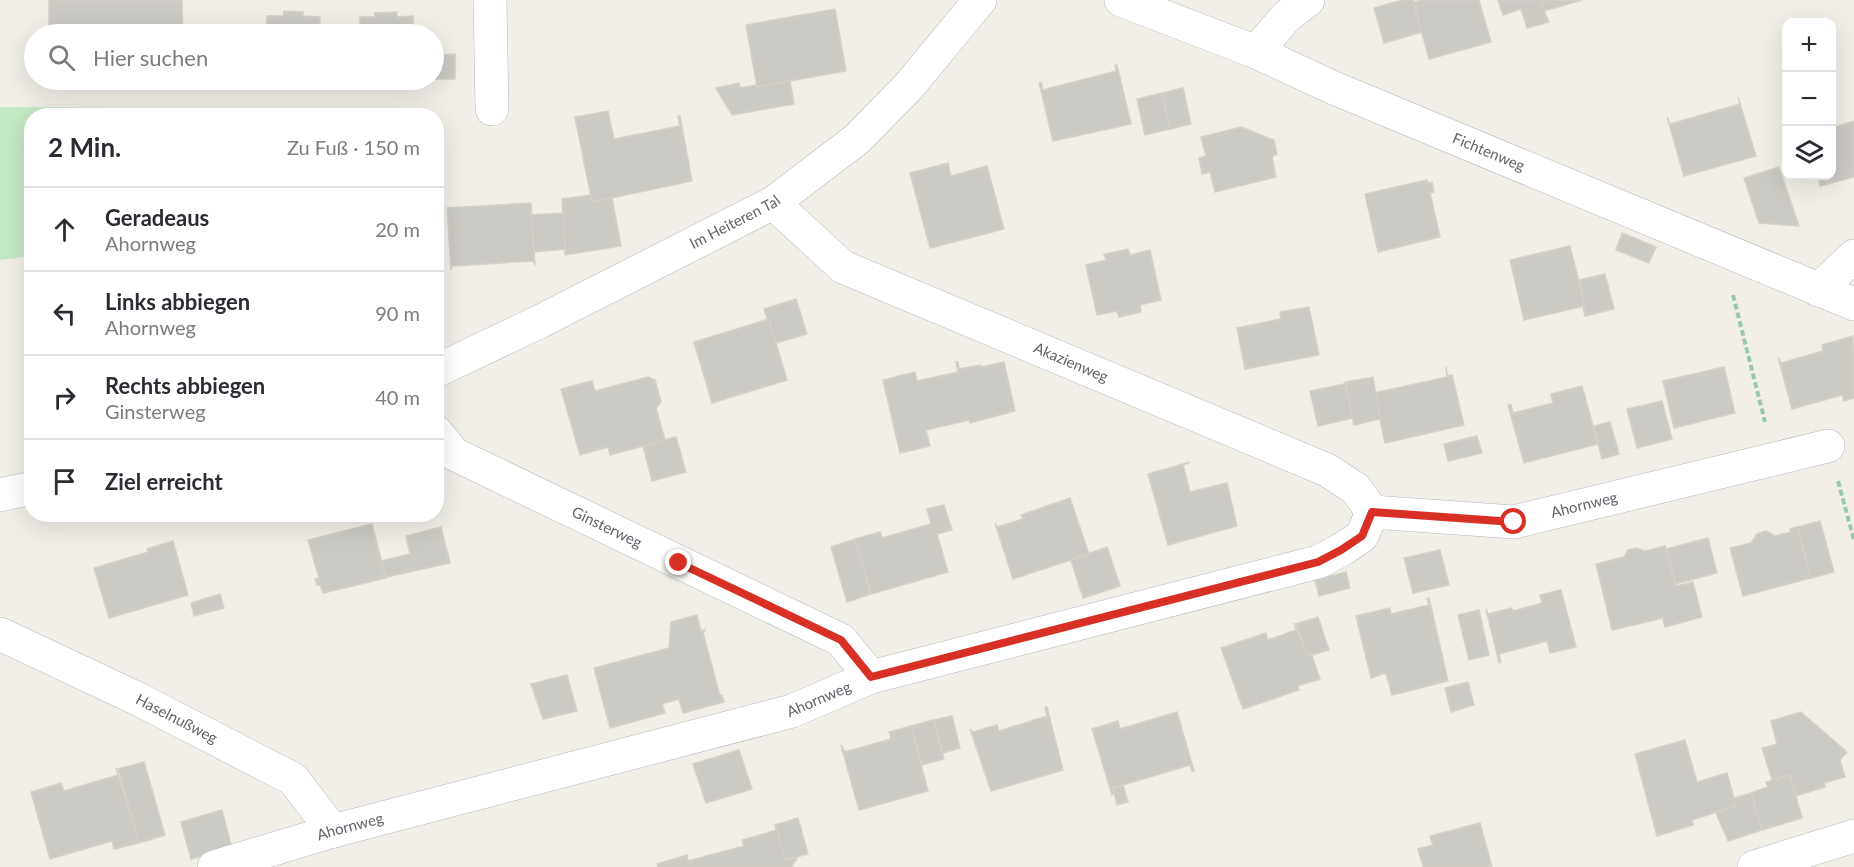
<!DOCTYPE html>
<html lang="de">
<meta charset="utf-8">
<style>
:root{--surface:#fff;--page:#f2f2f3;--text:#2b2b33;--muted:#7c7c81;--line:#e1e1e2}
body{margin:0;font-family:Lato,sans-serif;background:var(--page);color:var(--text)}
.controls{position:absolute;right:18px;top:18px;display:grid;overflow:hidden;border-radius:12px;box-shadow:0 6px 24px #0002}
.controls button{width:54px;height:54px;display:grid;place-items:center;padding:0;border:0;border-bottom:2px solid var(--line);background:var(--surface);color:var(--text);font:30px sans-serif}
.stop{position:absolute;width:18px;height:18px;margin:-14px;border:4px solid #d93025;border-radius:50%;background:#fff}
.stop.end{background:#d93025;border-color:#fff;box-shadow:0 2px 6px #0008}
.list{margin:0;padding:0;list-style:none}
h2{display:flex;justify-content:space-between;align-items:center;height:78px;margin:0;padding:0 24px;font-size:26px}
h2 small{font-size:20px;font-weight:400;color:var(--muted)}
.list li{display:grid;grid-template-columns:39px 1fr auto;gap:18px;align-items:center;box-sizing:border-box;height:84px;padding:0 24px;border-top:2px solid var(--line)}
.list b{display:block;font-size:22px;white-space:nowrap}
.list p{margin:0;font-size:20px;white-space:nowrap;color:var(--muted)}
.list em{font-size:20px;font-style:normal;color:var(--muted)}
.icon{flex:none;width:33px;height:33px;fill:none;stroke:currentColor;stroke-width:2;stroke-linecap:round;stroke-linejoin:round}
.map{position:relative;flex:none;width:1854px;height:867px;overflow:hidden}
.search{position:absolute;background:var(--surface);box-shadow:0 6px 24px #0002;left:24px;top:24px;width:420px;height:66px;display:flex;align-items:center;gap:15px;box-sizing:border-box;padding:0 21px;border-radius:33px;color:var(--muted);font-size:22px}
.panel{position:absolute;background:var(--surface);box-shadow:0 6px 24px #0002;left:24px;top:108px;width:420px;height:414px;border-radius:24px}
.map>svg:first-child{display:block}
</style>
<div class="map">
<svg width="1854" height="867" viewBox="0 0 1854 867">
<rect width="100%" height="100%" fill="#f1efe8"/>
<path fill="#c5e8c5" d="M0 107 291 109V115L32 116 31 256 0 260Z"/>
<g fill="#cccac5" stroke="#d6d1c6" stroke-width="1.5">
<path d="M49 0H182L183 33 49 34Z"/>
<path d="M1402 0H1413L1422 32 1384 43 1374 8Z"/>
<path d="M1413 0 1415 2 1421 0H1479L1491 42 1429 59Z"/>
<path d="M1498 0H1540L1549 22 1527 28 1521 9 1503 15Z"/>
<path d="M1540 0H1582L1544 11Z"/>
<path d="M835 9 846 71 757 87 746 25Z"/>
<path d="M284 11 303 12V16L320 17 319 34H266L267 16H283Z"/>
<path d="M397 12V17L413 16V34H360V17H375V13Z"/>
<path d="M455 54V79H434V55Z"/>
<path d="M1115 65H1117L1131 124 1053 141 1039 83 1041 82 1043 90 1116 71Z"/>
<path d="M50 80H95V88L50 89Z"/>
<path d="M361 80H410H391V84L375 85V80Z"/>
<path d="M790 81 794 104 732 115 716 88 739 83 740 88 756 85 757 87Z"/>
<path d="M1183 88 1191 124 1170 129 1162 93Z"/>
<path d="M1162 93 1170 129 1145 135 1137 99Z"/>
<path d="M1738 97 1756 156 1684 176 1667 117 1670 124 1740 104Z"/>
<path d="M608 111 614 139 680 126 678 116H680L692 181 592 202 575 117Z"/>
<path d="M1854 121V177L1820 186 1818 176H1832V128Z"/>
<path d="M1241 127 1274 140 1277 154 1272 157 1276 177 1215 192 1210 172 1202 174 1199 158 1206 156 1201 137Z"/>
<path d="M948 163 951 176 987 166 1004 229 930 248 910 173Z"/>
<path d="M1779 167 1799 226 1759 223 1744 178Z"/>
<path d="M1427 180 1428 183 1432 182 1434 192 1430 193 1440 237 1378 252 1365 194Z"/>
<path d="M591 195 592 202 612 198 621 246 565 255 562 199Z"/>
<path d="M531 203 535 264 533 261 452 266 451 270 447 208Z"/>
<path d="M563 213 565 249 534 252 531 215Z"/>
<path d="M1622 233 1656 247 1649 263 1616 250Z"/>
<path d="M1570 246 1585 306 1524 320 1510 260Z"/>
<path d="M1128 249 1130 255 1150 250 1161 300 1140 305 1141 312 1119 317 1117 311 1097 315 1086 265 1106 260 1104 254Z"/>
<path d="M1605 274 1614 309 1585 316 1583 307 1585 306 1579 280Z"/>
<path d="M796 299 807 334 776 343 764 309Z"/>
<path d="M1309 307 1319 355 1245 369 1237 328 1281 319 1280 312Z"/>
<path d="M769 319 787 380 712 403 694 342Z"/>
<path d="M1853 336 1854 398 1844 401 1842 395 1792 409 1778 357 1781 363 1823 351 1822 345Z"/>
<path d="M956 362H958L959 369 980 365 981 367 1004 362 1015 411 970 423 969 420 926 430 930 446 900 453 883 380 915 372 917 381 958 372Z"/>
<path d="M1446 367 1447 376 1452 375 1464 425 1385 443 1374 393 1447 377Z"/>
<path d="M1724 367 1735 413 1674 428 1663 381Z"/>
<path d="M648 377 655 380 661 402 656 408 665 440 610 455 608 447 580 455 561 389 592 381 595 391Z"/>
<path d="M1373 377 1380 419 1354 425 1345 382Z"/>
<path d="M1345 384 1353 418 1318 426 1310 391Z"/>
<path d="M1582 386 1598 444 1524 463 1508 405H1511L1513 413 1553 403 1551 394Z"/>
<path d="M1662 401 1672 439 1637 448 1627 409Z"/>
<path d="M1610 422 1619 454 1602 459 1594 426Z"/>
<path d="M1477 436 1482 453 1448 461 1444 444Z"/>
<path d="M676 437 686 472 652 481 643 446Z"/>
<path d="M1190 462 1183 465 1190 492 1227 483 1237 526 1168 545 1148 474Z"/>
<path d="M1070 498 1089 554 1013 579 995 523 997 527 1023 519 1021 515Z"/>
<path d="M944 505 952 530 937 534 948 572 871 594 855 539 880 532 882 538 931 524 927 509Z"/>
<path d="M1820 521 1834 572 1811 578 1797 527Z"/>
<path d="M372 524 386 578 323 593 320 585H317L315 579 319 578 308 540Z"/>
<path d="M441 527 450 563 386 577 381 561 410 554 406 536Z"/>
<path d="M1797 527 1811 578 1743 596 1730 548 1751 543 1757 534 1766 531 1775 536 1791 532 1790 529Z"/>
<path d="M1708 538 1717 573 1675 584 1666 549Z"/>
<path d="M855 539 871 594 847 602 831 547Z"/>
<path d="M173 541 188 595 109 618 94 568 148 552 147 549Z"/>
<path d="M1665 546 1676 586 1693 582 1702 617 1665 627 1663 618 1612 630 1596 564 1624 557 1628 550 1637 548 1645 551Z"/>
<path d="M1107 547 1120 586 1083 598 1071 560Z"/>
<path d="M1440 550 1449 585 1413 593 1404 558Z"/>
<path d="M1346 572 1350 588 1319 596 1315 580Z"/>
<path d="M1561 590 1576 647 1550 653 1547 641 1499 654 1501 662 1499 663 1486 609 1488 614 1512 608 1513 611 1542 603 1540 595Z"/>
<path d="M220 594 224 608 194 616 191 603Z"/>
<path d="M1429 598 1448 681 1392 695 1386 673 1371 678 1356 616 1390 608 1391 614 1429 605 1427 599Z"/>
<path d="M1479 610 1489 655 1469 660 1458 615Z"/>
<path d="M697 615 701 631 705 630 703 633 720 696 722 695 724 702 683 713 679 699 662 704 665 713 610 728 594 668 669 648 671 622Z"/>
<path d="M1318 617 1329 650 1312 655 1311 653 1307 655 1296 624Z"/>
<path d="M1294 623 1307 655 1311 653 1320 679 1298 686 1299 690 1243 709 1221 648 1266 633 1268 640 1296 630Z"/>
<path d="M567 675 577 711 543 719 531 684Z"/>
<path d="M1468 682 1474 705 1451 712 1445 688Z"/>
<path d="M1045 707H1047L1063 770 991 791 970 729 973 732 997 725 999 731 1047 716Z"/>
<path d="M1177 712 1194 771H1192L1190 765 1113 788 1114 794 1112 795 1092 729 1118 721 1120 729Z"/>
<path d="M1801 712 1847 752 1840 760 1845 777 1824 783 1825 787 1796 796 1790 775 1772 780 1762 748 1777 744 1771 721Z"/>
<path d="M952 716 960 748 943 753 934 720Z"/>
<path d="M933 720 944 759 922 765 911 726Z"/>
<path d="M911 726 928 791 859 810 841 745 845 752 891 739 889 732Z"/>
<path d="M1685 740 1697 782 1727 773 1736 806 1692 820 1693 825 1657 836 1635 754Z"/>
<path d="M739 750 752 789 706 803 693 764Z"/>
<path d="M144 762 165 835 139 843 118 769Z"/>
<path d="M116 768 139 843 114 849 112 841 50 859 31 792 61 783 64 791 118 775Z"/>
<path d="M1790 775 1802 818 1762 830 1751 793 1768 787 1766 782Z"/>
<path d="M1123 785 1128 802 1117 805 1113 788Z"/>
<path d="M1751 793 1762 830 1728 841 1716 813 1736 806 1734 798Z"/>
<path d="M222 810 232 848 191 859 181 822Z"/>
<path d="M798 818 808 854 785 860 775 825Z"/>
<path d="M1480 823 1492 867H1423L1418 849 1433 845 1430 836Z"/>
<path d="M777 830 785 860 794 857 797 859 791 867H658L657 864 687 855 688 861 744 846 742 840Z"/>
</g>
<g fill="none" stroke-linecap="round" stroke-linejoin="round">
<defs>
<g id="minor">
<path d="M490 0 492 109"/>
<path id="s1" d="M1121 0 1256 52 1334 88 1854 304"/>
<path d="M1256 52 1286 17 1308 0"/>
<path id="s2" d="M773 203 843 267 1327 470 1356 489 1372 512"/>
<path d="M1818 290 1854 256"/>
<path id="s3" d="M436 371 537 323 773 203 857 139 909 86 980 0"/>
<path id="s4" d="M436 432 454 454 841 640 871 677"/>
<path d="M0 495 32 488"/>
<path id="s5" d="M0 634 138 699 293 779 333 831"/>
<path id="s6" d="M214 867 333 831 792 711 871 677 1318 562 1341 550 1362 536 1372 512 1514 522 1828 446"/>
<path d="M1754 867 1854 836"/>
</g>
</defs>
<use href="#minor" stroke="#b5b8bc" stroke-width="34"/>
<g stroke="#9cc7a9" stroke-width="4" stroke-dasharray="6 3" stroke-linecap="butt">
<path d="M1733 295 1765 422"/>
<path d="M1838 481 1854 540"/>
</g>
<use href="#minor" stroke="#fff" stroke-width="33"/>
</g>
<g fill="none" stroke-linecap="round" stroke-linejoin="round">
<path stroke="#d93025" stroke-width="8" d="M679 563 841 640 871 677 1318 562 1341 550 1362 536 1372 512 1514 522"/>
</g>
<g text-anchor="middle" stroke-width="6" stroke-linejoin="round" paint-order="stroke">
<g font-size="15" fill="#5f6368" stroke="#fff">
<text dy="5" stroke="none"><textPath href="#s1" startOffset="398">Fichtenweg</textPath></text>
<text dy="5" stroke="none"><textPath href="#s3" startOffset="334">Im Heiteren Tal</textPath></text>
<text dy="5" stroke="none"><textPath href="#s2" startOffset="342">Akazienweg</textPath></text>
<text dy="5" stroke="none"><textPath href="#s6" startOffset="1438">Ahornweg</textPath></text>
<text dy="5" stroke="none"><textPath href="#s4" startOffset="198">Ginsterweg</textPath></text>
<text dy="5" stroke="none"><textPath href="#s6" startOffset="628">Ahornweg</textPath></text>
<text dy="5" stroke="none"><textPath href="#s5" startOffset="196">Haselnußweg</textPath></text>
<text dy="5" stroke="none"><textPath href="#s6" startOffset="142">Ahornweg</textPath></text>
</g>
</g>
</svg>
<div class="controls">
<button>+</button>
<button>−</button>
<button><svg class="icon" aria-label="layers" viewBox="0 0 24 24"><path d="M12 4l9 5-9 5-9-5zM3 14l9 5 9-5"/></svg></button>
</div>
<div class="stop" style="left:1514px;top:522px"></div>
<div class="stop end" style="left:679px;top:563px"></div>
<div class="search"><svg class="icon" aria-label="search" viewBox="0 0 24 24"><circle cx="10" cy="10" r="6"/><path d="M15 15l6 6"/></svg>Hier suchen</div>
<section class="panel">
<h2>2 Min.<small>Zu Fuß · 150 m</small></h2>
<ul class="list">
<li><svg class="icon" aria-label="ahead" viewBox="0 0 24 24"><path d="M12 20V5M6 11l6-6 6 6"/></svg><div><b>Geradeaus</b><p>Ahornweg</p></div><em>20 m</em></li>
<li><svg class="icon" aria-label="left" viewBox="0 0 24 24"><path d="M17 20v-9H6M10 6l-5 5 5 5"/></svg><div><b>Links abbiegen</b><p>Ahornweg</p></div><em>90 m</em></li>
<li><svg class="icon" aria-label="right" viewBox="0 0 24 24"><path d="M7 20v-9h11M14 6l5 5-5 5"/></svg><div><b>Rechts abbiegen</b><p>Ginsterweg</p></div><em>40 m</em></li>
<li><svg class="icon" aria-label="arrive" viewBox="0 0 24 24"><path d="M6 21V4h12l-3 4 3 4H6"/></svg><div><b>Ziel erreicht</b></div></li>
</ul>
</section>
</div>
